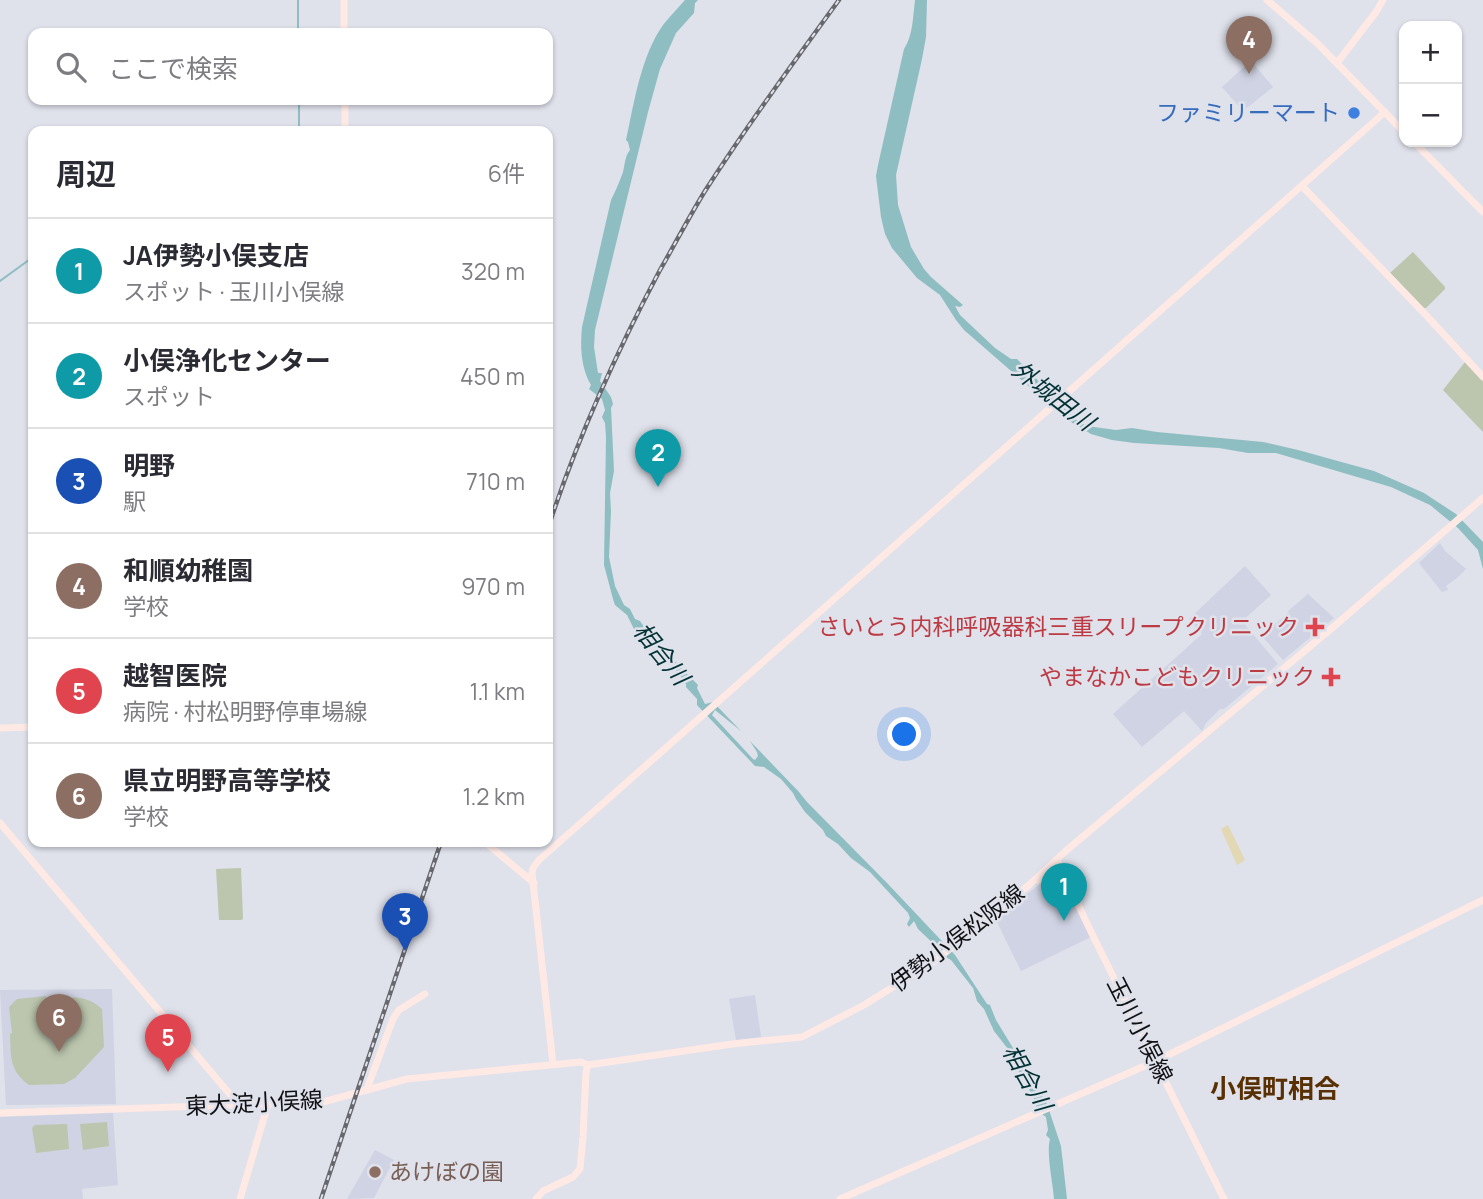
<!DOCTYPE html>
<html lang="ja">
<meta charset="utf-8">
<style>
:root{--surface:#fff;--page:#f2f2f3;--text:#2b2b33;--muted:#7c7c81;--line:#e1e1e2;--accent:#a3642b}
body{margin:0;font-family:Manrope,"Noto Sans JP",sans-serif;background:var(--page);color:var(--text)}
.controls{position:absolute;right:21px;top:21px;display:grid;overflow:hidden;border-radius:14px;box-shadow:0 2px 5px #0004}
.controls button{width:63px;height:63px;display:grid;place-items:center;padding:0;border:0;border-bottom:2px solid var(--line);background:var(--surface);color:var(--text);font:35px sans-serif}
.you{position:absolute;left:905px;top:735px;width:24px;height:24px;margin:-18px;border:5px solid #fff;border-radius:50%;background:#1a73e8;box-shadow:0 0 0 10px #1a73e833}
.badge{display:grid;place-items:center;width:46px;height:46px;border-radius:50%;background:var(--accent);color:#fff;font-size:23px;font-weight:700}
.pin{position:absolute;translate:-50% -58px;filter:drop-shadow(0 2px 4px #0008)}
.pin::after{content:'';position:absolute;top:37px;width:24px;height:21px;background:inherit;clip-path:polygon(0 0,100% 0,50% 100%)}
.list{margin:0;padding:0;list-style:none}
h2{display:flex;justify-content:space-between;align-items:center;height:91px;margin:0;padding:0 28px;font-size:30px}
h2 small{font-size:23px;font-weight:400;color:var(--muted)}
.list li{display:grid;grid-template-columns:46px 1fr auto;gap:21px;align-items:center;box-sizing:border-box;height:105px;padding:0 28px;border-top:2px solid var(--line)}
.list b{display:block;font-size:26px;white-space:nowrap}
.list p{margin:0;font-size:23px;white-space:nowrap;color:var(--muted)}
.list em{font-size:23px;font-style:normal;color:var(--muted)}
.icon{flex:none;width:38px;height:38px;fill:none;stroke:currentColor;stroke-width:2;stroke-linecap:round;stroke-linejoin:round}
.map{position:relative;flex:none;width:1483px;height:1199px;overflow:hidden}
.search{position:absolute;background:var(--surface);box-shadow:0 2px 5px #0004;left:28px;top:28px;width:525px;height:77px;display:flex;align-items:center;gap:18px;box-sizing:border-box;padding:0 24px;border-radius:14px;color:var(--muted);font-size:26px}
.panel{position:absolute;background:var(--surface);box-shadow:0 2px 5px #0004;left:28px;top:126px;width:525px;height:721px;border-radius:14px}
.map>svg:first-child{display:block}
</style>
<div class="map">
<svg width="1483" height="1199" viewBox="0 0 1483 1199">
<rect width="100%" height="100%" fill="#dfe1eb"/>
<g fill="#cfd3e3">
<path d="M1251 61 1273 87 1243 111 1222 87Z"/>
<path d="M1440 543 1445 551 1466 569 1457 578 1446 586 1448 590 1442 592 1419 563Z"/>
<path d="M1245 566 1271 595 1242 621 1278 664 1224 709H1220L1206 723 1202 731 1184 711 1142 747 1113 714 1202 634 1189 619Z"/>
<path d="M1308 594 1334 618 1283 660 1262 636 1288 613 1290 615 1288 611Z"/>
<path d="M1053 880 1062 883 1064 887 1067 886 1091 937 1021 971 995 918 1043 882Z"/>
<path d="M112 989 116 1104 6 1105 0 990Z"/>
<path d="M755 995 761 1037 736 1040 729 999Z"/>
<path d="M113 1113 118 1185 82 1189 83 1199H0V1117Z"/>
<path d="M375 1150 394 1160 374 1198 347 1199Z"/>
</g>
<g fill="#bcc6ae">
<path d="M1413 252 1445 287V289L1426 308H1423L1390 273Z"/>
<path d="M1465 362 1483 380V432L1443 390Z"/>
<path d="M241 868 243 919 241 920H219L216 869Z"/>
<path d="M46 996V998L48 999C72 998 84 993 102 1009L104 1047 75 1078 64 1084 29 1085C9 1070 11 1057 10 1034L12 1033 9 1007 17 999Z"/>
<path d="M107 1122 109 1146 83 1150 80 1124Z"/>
<path d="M67 1124 69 1149 36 1153 32 1128 35 1125Z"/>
</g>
<path fill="#e2d8b3" d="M1228 825 1245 860 1237 865 1221 829Z"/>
<g fill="#8ebec1">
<path d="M685 0H698L695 3 694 13 676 33 660 69 648 112 595 330 594 347 598 373H602L600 381 611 397 613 404 611 408 614 471 610 493 611 511 609 557 615 586 624 605 630 609 635 619 640 621 651 637 698 685 697 688 705 704 713 702 741 731 715 710 712 715 753 759 755 760 758 756 757 752 750 741 799 792 807 802 888 884 955 955 987 1004 990 1005 996 1020 1047 1104 1061 1146 1067 1199H1054C1053 1183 1046 1153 1050 1139L1046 1135 1048 1130 1046 1117 1035 1109 1037 1104 1020 1073 1010 1059 1011 1056 1008 1049 994 1031 984 1009 977 1001 973 988 951 960 936 952 938 948 918 929 914 921 909 927 907 924 910 918 908 913 870 872 851 858 838 844 826 836 823 830 805 812 796 799 793 793 781 779 764 767 755 766 697 705V699L686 687V684L681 681V677L674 668 662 658 659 652 642 633H638L634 629 627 615 615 605 613 599 604 565 606 437 605 423 602 417 605 410 602 399 589 389 591 385C581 368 580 347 582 327L611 200C614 195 621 178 623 172 625 164 625 156 630 150L628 142 626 140C634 103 641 56 663 25 670 16 678 8 685 0Z"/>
<path d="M915 0H927L926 37 922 59 896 175 898 205 911 247 924 269 931 277 963 305 960 307 955 306 960 315 995 348 1011 359H1017L1051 394 1058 393 1061 389 1065 392 1061 405 1078 421 1087 426 1116 430 1132 428 1157 432 1263 442 1298 450 1374 471 1424 493 1456 514 1483 542V569L1478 550 1458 528 1430 505 1391 487 1276 453H1248L1219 448 1134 443 1112 440 1091 434 1066 419 964 330 956 320 940 295 917 278 892 248 885 234 881 217 876 176 878 165 904 49C913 36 913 16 915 0Z"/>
</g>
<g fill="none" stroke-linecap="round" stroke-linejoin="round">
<g stroke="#8ebec1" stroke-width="2">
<path d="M298 0V33"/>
<path d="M299 100V131"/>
<path d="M0 281 33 257"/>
</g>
<g stroke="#fee9e5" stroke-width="7">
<path d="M344 0V33"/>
<path d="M1267 0 1318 44 1404 132"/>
<path d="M1337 63 1376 12 1383 0"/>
<path d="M345 100V131"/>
<path d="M1414 142 1483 212"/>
<path d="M1302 186 1424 313 1483 377"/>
<path d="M0 728 33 727"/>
<path d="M0 823 239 1105"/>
<path d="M485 842 534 883"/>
<path d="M1057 860 1094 938 1224 1199"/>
<path d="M1037 880 1053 876 1066 879"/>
<path d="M553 1064 532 873 533 868 539 860 1385 112"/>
<path d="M367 1089 393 1019 399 1010 425 994"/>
<path d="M0 1113 323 1102 407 1079 581 1062 588 1065 732 1044 802 1037 864 1005 936 960 1029 885 1068 849 1332 628 1483 498"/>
<path d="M240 1199 268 1104"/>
<path d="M536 1199 543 1191 573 1177 580 1169 583 1137 586 1072 588 1065"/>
<path d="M840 1199 1156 1061 1483 900"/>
</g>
<defs>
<g id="rail">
<path d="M548 528C577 439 616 353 660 270 675 244 689 217 705 191 747 126 793 63 839 0"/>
<path d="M321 1199 441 842"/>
</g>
</defs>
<use href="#rail" stroke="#67686e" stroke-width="4.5"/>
<use href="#rail" stroke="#dfe1eb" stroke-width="2" stroke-dasharray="5" stroke-linecap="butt"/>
</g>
<circle fill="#3f7fe0" stroke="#dfe1eb" stroke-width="2.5" cx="1354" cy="113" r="7"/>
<g fill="#e0444e" stroke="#dfe1eb" stroke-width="2.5">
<path d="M1311.5 616.5h7v7h7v7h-7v7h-7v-7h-7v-7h7z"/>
<path d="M1327.5 666.5h7v7h7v7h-7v7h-7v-7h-7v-7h7z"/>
</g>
<circle fill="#8d6e63" stroke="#dfe1eb" stroke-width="2.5" cx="375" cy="1172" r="7"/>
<g text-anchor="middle" stroke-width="5" stroke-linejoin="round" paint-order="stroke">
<g font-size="23" fill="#366cbe" stroke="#dfe1eb" text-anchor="end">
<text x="1340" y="121">ファミリーマート</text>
</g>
<g font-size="23" fill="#be3a42" stroke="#dfe1eb" text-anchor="end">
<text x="1299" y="635">さいとう内科呼吸器科三重スリープクリニック</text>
<text x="1315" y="685">やまなかこどもクリニック</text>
</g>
<g font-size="23" fill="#101114" stroke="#dfe1eb">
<text transform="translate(957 938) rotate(-37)" y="8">伊勢小俣松阪線</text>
<text transform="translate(1140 1030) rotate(63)" y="8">玉川小俣線</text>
<text transform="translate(254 1103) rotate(-3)" y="8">東大淀小俣線</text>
</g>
<g font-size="23" fill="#785e54" stroke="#dfe1eb" text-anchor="start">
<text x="389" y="1180">あけぼの園</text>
</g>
<g font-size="24" font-style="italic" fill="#013235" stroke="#dfe1eb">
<text transform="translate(1053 396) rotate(38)" y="8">外城田川</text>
<text transform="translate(661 654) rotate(51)" y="8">相合川</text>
<text transform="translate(1027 1078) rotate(60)" y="8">相合川</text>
</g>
<g font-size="26" font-weight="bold" fill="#593004" stroke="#dfe1eb">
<text x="1275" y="1098">小俣町相合</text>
</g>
</g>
</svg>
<div class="controls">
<button>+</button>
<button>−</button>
</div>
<div class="you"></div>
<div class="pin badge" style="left:1064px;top:921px;background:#0f9aa8">1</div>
<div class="pin badge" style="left:658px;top:487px;background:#0f9aa8">2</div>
<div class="pin badge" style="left:405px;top:951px;background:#1a4fb4">3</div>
<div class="pin badge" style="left:1249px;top:74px;background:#8d6e63">4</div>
<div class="pin badge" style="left:168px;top:1072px;background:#e0444e">5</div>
<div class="pin badge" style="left:59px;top:1052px;background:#8d6e63">6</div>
<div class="search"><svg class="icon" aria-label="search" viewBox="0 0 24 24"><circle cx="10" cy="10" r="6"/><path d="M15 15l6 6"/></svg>ここで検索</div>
<section class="panel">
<h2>周辺<small>6件</small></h2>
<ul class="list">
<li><span class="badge" style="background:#0f9aa8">1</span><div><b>JA伊勢小俣支店</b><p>スポット · 玉川小俣線</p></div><em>320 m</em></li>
<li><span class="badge" style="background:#0f9aa8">2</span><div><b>小俣浄化センター</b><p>スポット</p></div><em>450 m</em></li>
<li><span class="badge" style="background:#1a4fb4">3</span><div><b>明野</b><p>駅</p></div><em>710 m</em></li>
<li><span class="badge" style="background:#8d6e63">4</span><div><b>和順幼稚園</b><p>学校</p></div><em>970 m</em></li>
<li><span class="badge" style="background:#e0444e">5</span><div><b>越智医院</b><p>病院 · 村松明野停車場線</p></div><em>1.1 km</em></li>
<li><span class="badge" style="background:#8d6e63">6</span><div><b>県立明野高等学校</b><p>学校</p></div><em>1.2 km</em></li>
</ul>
</section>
</div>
